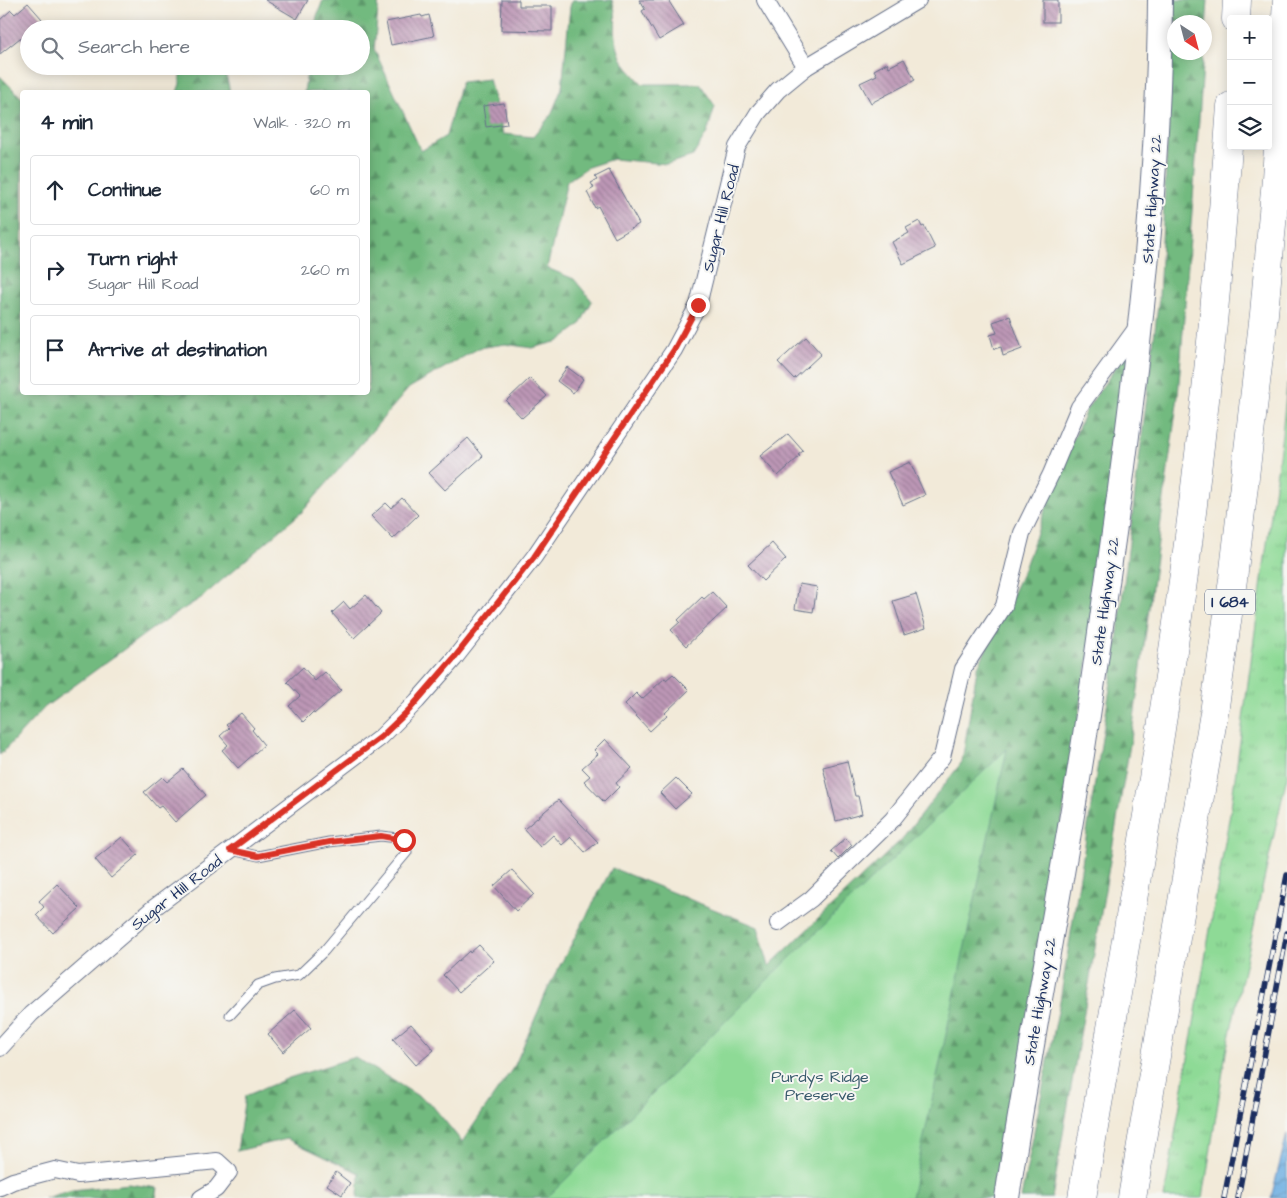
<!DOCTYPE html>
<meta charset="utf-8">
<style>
:root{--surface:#fff;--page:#f6f6f7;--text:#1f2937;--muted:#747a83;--line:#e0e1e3}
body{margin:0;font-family:"Architects Daughter",sans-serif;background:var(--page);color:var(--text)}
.controls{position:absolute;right:15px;top:15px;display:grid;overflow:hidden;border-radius:5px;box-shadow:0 2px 12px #0003}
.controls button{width:45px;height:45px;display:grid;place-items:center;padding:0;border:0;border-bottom:1px solid var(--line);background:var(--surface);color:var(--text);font:25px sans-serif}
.compass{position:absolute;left:1167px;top:15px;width:45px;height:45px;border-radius:50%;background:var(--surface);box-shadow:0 2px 12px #0003;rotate:144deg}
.stop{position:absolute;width:15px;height:15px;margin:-11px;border:4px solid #d93025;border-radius:50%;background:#fff}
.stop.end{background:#d93025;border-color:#fff;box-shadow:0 1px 5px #0008}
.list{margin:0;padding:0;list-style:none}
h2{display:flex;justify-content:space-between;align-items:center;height:65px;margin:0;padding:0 20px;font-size:21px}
h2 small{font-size:16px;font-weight:400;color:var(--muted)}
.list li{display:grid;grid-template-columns:32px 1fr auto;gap:15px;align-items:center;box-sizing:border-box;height:70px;margin:0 10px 10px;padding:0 10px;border:1px solid var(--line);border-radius:5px}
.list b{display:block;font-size:19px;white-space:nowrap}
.list p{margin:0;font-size:16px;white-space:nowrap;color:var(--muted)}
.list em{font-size:16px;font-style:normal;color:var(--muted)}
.icon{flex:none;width:28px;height:28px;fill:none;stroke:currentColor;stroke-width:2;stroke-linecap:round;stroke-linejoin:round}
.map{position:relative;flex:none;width:1287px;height:1198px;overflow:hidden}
.search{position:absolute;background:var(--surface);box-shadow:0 2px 12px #0003;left:20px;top:20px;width:350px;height:55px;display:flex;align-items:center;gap:12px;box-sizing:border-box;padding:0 18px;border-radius:28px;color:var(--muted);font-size:19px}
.panel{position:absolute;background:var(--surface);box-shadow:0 2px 12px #0003;left:20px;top:90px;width:350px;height:305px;border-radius:5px}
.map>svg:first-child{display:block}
</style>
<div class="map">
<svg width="1287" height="1198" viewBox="0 0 1287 1198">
<defs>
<pattern id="grass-tufts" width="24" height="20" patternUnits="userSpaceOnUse" patternTransform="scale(1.25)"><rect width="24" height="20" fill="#8eda96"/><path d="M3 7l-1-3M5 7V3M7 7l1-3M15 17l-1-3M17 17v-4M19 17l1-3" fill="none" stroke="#7abb84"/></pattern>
<pattern id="forest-firs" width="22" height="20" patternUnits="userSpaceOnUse" patternTransform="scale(1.25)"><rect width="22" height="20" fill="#72ba7f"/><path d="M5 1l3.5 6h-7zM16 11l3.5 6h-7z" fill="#5d986b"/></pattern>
<pattern id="water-waves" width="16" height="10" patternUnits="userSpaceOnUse" patternTransform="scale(1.25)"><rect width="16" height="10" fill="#6eafe2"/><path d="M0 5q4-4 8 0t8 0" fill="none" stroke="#5a8fba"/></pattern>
<pattern id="building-back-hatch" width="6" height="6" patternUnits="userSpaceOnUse" patternTransform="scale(1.25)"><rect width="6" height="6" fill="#bd97b6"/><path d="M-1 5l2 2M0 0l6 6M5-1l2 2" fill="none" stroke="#997c97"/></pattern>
</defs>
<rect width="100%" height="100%" fill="#f6f6f2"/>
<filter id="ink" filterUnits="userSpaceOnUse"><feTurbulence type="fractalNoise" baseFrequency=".02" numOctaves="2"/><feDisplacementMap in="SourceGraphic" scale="10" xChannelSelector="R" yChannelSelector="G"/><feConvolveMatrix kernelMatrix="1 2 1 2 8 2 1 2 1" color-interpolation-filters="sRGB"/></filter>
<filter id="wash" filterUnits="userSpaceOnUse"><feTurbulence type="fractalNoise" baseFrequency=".0096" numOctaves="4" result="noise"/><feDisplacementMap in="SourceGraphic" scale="20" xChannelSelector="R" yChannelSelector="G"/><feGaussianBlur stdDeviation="1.12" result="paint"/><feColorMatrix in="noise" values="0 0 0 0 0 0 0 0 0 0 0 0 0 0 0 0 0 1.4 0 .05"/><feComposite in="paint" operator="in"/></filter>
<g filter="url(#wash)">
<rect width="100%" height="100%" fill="#f2ead9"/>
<path fill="url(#grass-tufts)" stroke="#54847a" d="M1287 384V776L1226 1052 1203 1198H1164L1231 807 1282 434Z"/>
<g fill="url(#forest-firs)" stroke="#46746e">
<path d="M323 0H379L374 49 421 151 446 136 461 82 489 79 503 134 533 137 551 115 562 88 570 7 572 0H612C618 16 614 23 616 38 618 60 629 70 643 84H700L715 106 707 133 693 156 667 164 613 159 588 167 567 181 547 268 574 279 592 301 580 325 559 341 532 348 505 344 479 348 409 388 303 511 201 598 156 626 45 707 0 755V76L22 98V392H368V92H304L308 66H361V29H314L317 16Z"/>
<path d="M1175 0H1208L1205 44 1204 22H1174V52L1204 53 1178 396 1132 733 1052 1198H1021L1060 1001 1115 657 1159 297Z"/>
<path d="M180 66H224L230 92H177L180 84Z"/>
<path d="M1130 347 1104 560 1001 1198H358L359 1173 287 1139 237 1151 245 1096 289 1078 355 1057 431 1104 462 1142 515 1065 549 986 612 868 758 927 769 966 902 839 962 762 977 669 1024 569 1057 477 1086 410Z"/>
<path d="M129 1184 158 1188 156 1198H45L72 1190Z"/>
</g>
<path fill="#8eda96" stroke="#54847a" d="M1007 749 911 1198H547L764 983Z"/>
<path fill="url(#water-waves)" stroke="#446fa0" d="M1287 1134V1198H1271Z"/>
<g id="blocks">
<g fill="url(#building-back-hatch)">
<path d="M265 0H308L297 19Z"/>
<path d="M502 0H519V6H552V31L501 30Z"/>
<path d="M639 0H668L684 25 659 40 642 11 645 9Z"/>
<rect x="1043" y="0" width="15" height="22"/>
<path d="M28 3 42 19 29 29V49L20 38 0 54V20L11 10 15 14Z"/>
<path d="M421 15 422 17 429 15 434 36 391 45 386 22Z"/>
<path d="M904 59 915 80 871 103 860 83 877 75 874 70 887 63 889 67Z"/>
<path d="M504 103 507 124 486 127 483 106Z"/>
<path d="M609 170 639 224 615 238 598 206 595 208 587 192 594 188 591 183 597 180 595 177Z"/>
<path d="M919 221 922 227 924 226 935 248 903 264 892 242 909 233 906 228Z"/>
<path d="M1010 316 1022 349 1003 356 1001 347 994 349 990 335 997 333 993 322Z"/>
<path d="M806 337 821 354 794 379 778 362Z"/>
<path d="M567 367 583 379 573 393 557 381Z"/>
<path d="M530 378 547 396 522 418 506 401Z"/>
<path d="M788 434 803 451 798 455 800 456 778 476 760 456Z"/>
<path d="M468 438 483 456 445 490 429 473Z"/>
<path d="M910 462 925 495 903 505 888 472Z"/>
<path d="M402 498 418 515 393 539 371 516 386 503 391 508Z"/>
<path d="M772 543 786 559 763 581 748 565Z"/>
<path d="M799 584 817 587 813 612 795 609Z"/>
<path d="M712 592 727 608 686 646 671 630 680 622 678 620 702 597 704 599Z"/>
<path d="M916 594 926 628 904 635 893 601Z"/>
<path d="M366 595 381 613 354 638 332 613 344 602 350 609Z"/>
<path d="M303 667 315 681 325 672 341 690 314 714 313 712 303 722 289 706 300 696 287 682Z"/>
<path d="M673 674 689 690 665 713 667 715 650 731 625 704 636 693 642 699 665 678 666 680Z"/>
<path d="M241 713 254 728 252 730 264 745 238 768 222 750 228 745 220 736 229 728 226 725Z"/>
<path d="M605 739 632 768 616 783 619 787 604 802 584 781 590 776 582 768 598 754 594 750Z"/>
<path d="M847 761 855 796H858L862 814 836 821 823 767Z"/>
<path d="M183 769 206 795 175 822 161 806 158 808 144 792 162 777 167 782Z"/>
<path d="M676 778 692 794 675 809 660 793Z"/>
<path d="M558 800 598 842 585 852 571 837 562 845 553 835 540 847 524 829Z"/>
<path d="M122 837 138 855 111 878 95 859Z"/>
<path d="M846 838 852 845 838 859 831 851Z"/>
<path d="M512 870 534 894 516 911 494 886Z"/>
<path d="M57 884 80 908 53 933 36 915 44 907 39 901Z"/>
<path d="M479 945 494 961 459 992 443 975 469 951 470 953Z"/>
<path d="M295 1010 311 1028 283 1052 268 1034Z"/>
<path d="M411 1024 434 1050 416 1065 393 1039Z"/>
<path d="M336 1172 350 1183 342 1195 327 1185Z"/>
</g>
</g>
</g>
<g filter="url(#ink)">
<use href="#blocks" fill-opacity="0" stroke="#667089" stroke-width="1"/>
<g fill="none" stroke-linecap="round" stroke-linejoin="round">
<defs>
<path id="lane" d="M230 1015 258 985 275 979 299 975 324 951 407 852 405 839 381 836 329 842 258 856 231 850"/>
<g id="street">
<path d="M765 0 806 67"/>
<path d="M778 923 811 899 892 820 942 757 963 669 1004 606 1022 533 1051 474 1079 407 1138 326"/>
<path d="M0 1048 31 1014 151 910 381 737 417 701 454 659 534 557 674 350 698 305 737 147 758 113 778 90 806 67 918 0"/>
<path d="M0 1187 13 1181 55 1170 78 1175 217 1161 229 1172 216 1189 201 1198"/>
</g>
<path id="secondary" d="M1007 1198C1028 1058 1055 919 1078 779 1092 695 1103 610 1115 526 1139 352 1159 177 1160 0"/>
<g id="highway">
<path d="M1236 19 1237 0"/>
<path d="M1082 1198C1117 990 1155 783 1184 574 1205 419 1220 262 1231 106"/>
<path d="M1132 1198 1214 713 1233 579 1264 314 1276 179 1287 1"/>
</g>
</defs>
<use href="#lane" stroke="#667089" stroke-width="11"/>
<use href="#street" stroke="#667089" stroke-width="18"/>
<use href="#secondary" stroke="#667089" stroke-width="26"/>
<use href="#highway" stroke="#667089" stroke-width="29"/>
<use href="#lane" stroke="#fff" stroke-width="9"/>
<use href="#street" stroke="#fff" stroke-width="16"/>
<use href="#secondary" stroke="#fff" stroke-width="24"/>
<use href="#highway" stroke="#fff" stroke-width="28"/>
<defs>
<g id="rail">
<path d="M1224 1198 1287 875"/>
<path d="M1238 1198 1287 933"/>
</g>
</defs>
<use href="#rail" stroke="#1b2f5e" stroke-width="5.5"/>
<use href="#rail" stroke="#f6f6f2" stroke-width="4" stroke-dasharray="11" stroke-linecap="butt"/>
</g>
</g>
<g fill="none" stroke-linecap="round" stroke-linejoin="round" filter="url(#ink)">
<path stroke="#d93025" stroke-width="6" d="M404 840 381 836 329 842 258 856 230 850 381 737 409 710 454 658 534 557 674 350 698 305"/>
</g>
<g text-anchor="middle" stroke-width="4" stroke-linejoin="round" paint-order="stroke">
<rect fill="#f6f6f2" stroke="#5d6b8a" stroke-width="1" x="1205" y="589.5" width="50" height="25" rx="4"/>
<g font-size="15" font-weight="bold" fill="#1b2f5e">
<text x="1230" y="607">I 684</text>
</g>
<g font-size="16" fill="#1b2f5e" stroke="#f6f6f2">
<text transform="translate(1151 199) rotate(-86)" y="6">State Highway 22</text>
<text transform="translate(720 218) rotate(-76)" y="6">Sugar Hill Road</text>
<text transform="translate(1104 601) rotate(-82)" y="6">State Highway 22</text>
<text transform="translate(176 892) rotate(-38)" y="6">Sugar Hill Road</text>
<text transform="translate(1039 1001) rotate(-80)" y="6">State Highway 22</text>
</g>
<g font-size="16" fill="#385a6c" stroke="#f6f6f2">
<text x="820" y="1082">Purdys Ridge<tspan x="820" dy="18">Preserve</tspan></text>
</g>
</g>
</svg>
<div class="controls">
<button>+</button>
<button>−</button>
<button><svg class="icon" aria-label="layers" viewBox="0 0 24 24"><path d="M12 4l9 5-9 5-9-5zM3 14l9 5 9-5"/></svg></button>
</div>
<svg class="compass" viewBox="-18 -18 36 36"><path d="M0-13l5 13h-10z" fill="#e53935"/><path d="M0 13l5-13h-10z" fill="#747a83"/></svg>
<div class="stop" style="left:404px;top:840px"></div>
<div class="stop end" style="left:698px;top:305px"></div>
<div class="search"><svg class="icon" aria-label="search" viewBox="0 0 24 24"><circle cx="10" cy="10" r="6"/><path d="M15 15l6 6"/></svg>Search here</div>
<section class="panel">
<h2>4 min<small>Walk · 320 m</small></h2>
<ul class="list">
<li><svg class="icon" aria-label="ahead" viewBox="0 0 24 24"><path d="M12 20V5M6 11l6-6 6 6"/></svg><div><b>Continue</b></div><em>60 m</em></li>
<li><svg class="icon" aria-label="right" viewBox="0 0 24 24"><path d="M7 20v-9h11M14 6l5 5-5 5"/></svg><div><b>Turn right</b><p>Sugar Hill Road</p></div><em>260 m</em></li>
<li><svg class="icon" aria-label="arrive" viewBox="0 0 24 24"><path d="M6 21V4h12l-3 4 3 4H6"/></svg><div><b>Arrive at destination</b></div></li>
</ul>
</section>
</div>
